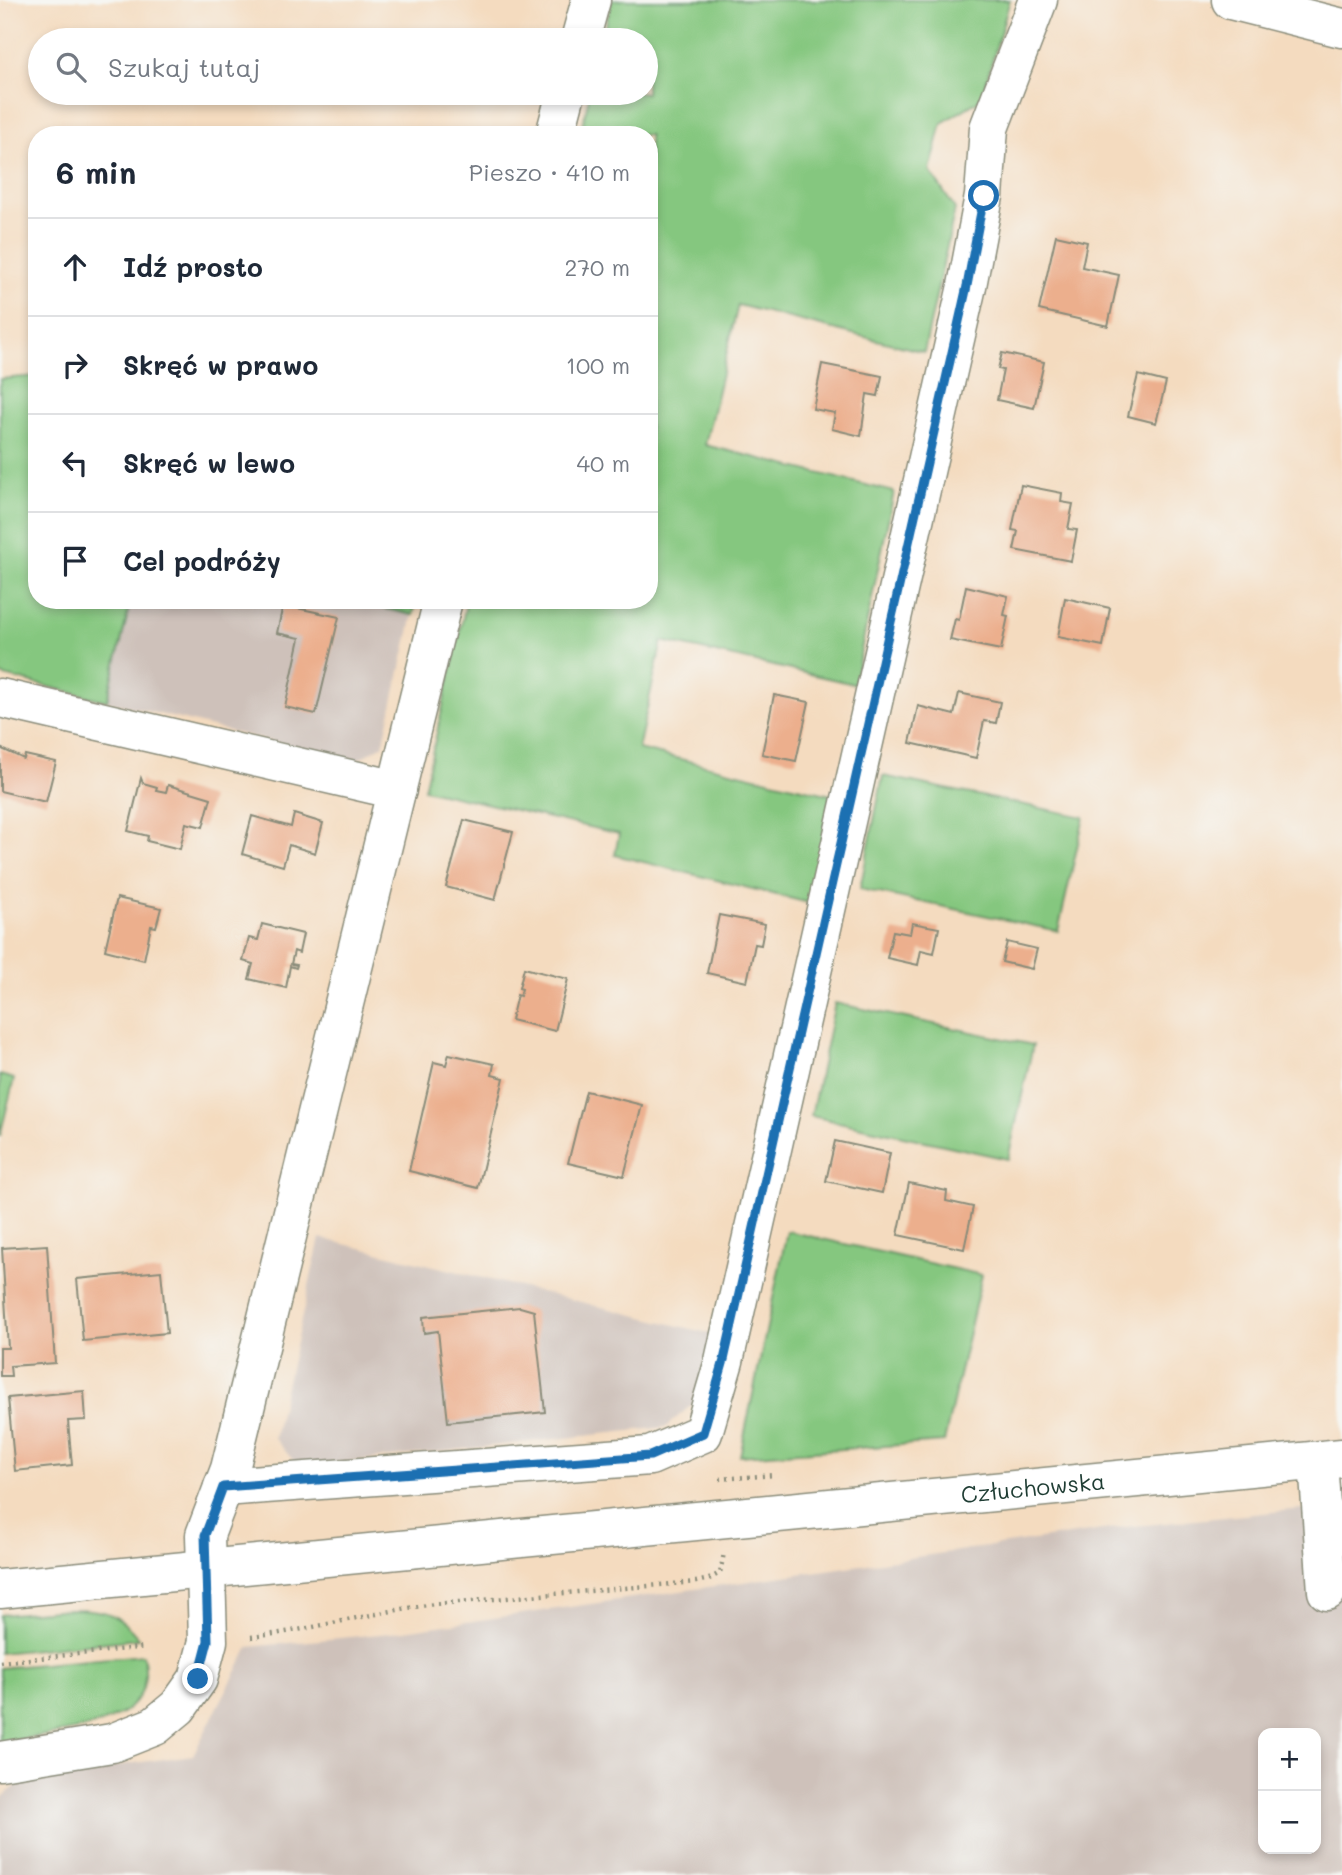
<!DOCTYPE html>
<html lang="pl">
<meta charset="utf-8">
<style>
:root{--surface:#fff;--page:#f6f6f7;--text:#1f2937;--muted:#747a83;--line:#e0e1e3}
body{margin:0;font-family:Mali,sans-serif;background:var(--page);color:var(--text)}
.controls{position:absolute;right:21px;bottom:21px;display:grid;overflow:hidden;border-radius:14px;box-shadow:0 4px 10px #0003}
.controls button{width:63px;height:63px;display:grid;place-items:center;padding:0;border:0;border-bottom:2px solid var(--line);background:var(--surface);color:var(--text);font:35px sans-serif}
.stop{position:absolute;width:21px;height:21px;margin:-16px;border:5px solid #1f6fb2;border-radius:50%;background:#fff}
.stop.end{background:#1f6fb2;border-color:#fff;box-shadow:0 2px 7px #0008}
.list{margin:0;padding:0;list-style:none}
h2{display:flex;justify-content:space-between;align-items:center;height:91px;margin:0;padding:0 28px;font-size:30px}
h2 small{font-size:23px;font-weight:400;color:var(--muted)}
.list li{display:grid;grid-template-columns:46px 1fr auto;gap:21px;align-items:center;box-sizing:border-box;height:98px;padding:0 28px;border-top:2px solid var(--line)}
.list b{display:block;font-size:26px;white-space:nowrap}
.list em{font-size:23px;font-style:normal;color:var(--muted)}
.icon{flex:none;width:38px;height:38px;fill:none;stroke:currentColor;stroke-width:2;stroke-linecap:round;stroke-linejoin:round}
.map{position:relative;flex:none;width:1342px;height:1875px;overflow:hidden}
.search{position:absolute;background:var(--surface);box-shadow:0 4px 10px #0003;left:28px;top:28px;width:630px;height:77px;display:flex;align-items:center;gap:18px;box-sizing:border-box;padding:0 24px;border-radius:38px;color:var(--muted);font-size:26px}
.panel{position:absolute;background:var(--surface);box-shadow:0 4px 10px #0003;left:28px;top:126px;width:630px;height:483px;border-radius:28px}
.map>svg:first-child{display:block}
</style>
<div class="map">
<svg width="1342" height="1875" viewBox="0 0 1342 1875">
<rect width="100%" height="100%" fill="#f6f6f2"/>
<filter id="ink" filterUnits="userSpaceOnUse"><feTurbulence type="fractalNoise" baseFrequency=".0143" numOctaves="2"/><feDisplacementMap in="SourceGraphic" scale="14" xChannelSelector="R" yChannelSelector="G"/><feConvolveMatrix kernelMatrix="1 2 1 2 8 2 1 2 1" color-interpolation-filters="sRGB"/></filter>
<filter id="wash" filterUnits="userSpaceOnUse"><feTurbulence type="fractalNoise" baseFrequency=".00686" numOctaves="4" result="noise"/><feDisplacementMap in="SourceGraphic" scale="28" xChannelSelector="R" yChannelSelector="G"/><feGaussianBlur stdDeviation="1.57" result="paint"/><feColorMatrix in="noise" values="0 0 0 0 0 0 0 0 0 0 0 0 0 0 0 0 0 1.4 0 .05"/><feComposite in="paint" operator="in"/></filter>
<g filter="url(#wash)">
<rect width="100%" height="100%" fill="#f4dbbf"/>
<g fill="#cec1ba" fill-rule="evenodd">
<path d="M131 600H348L413 615 383 745 354 762 107 701Z"/>
<path d="M320 1238 716 1335 703 1395 666 1427 299 1467 274 1438Z"/>
<path d="M1342 1505V1875H0V1799L26 1778 193 1755 249 1647 390 1633 1117 1528ZM1263 1733H1316V1849H1263Z"/>
</g>
<g fill="#85c77f" stroke="#52825a" stroke-width="2">
<path d="M612 0H1010L981 99 942 123 930 171 955 209 924 352 738 305 705 445 894 492 854 684 662 641 638 749 831 795 809 903 615 855 619 834 424 789 467 600H649V135H580L590 93H646V40H602Z"/>
<path d="M37 376V600H131L107 701 0 675V379Z"/>
<path d="M348 600H417L413 615Z"/>
<path d="M883 776 1084 817 1058 931 860 889Z"/>
<path d="M835 1003 1033 1045 1008 1159 811 1116Z"/>
<path d="M0 1075 14 1079 0 1136Z"/>
<path d="M787 1231 982 1275 944 1442 740 1456Z"/>
<path d="M69 1609C103 1609 118 1612 139 1639L0 1653V1615Z"/>
<path d="M143 1655C163 1737 46 1729 0 1744V1668Z"/>
</g>
<g id="blocks">
<g fill="#ecaf8d">
<path d="M1056 235 1087 242 1082 267 1119 275 1108 326 1039 310Z"/>
<path d="M1002 353 1044 362 1034 408 997 400 1003 370 998 369Z"/>
<path d="M822 364 882 376 878 396 867 394 861 436 832 429 835 413 813 409Z"/>
<path d="M1138 375 1166 382 1156 423 1128 416Z"/>
<path d="M1021 485 1062 493 1061 502 1073 504 1068 529 1077 530 1071 561 1014 550 1018 531 1012 530Z"/>
<path d="M966 586 1008 596 1004 615 1008 616 1001 650 950 640 955 619 959 620Z"/>
<path d="M1065 598 1110 608 1103 646 1058 637Z"/>
<path d="M283 605 339 617 316 714 285 707 300 638 277 633Z"/>
<path d="M959 693 1000 702 996 723 984 721 976 758 910 743 918 706 954 715Z"/>
<path d="M774 695 809 702 796 761 762 754Z"/>
<path d="M0 748 24 759 25 755 56 762 46 802 0 791Z"/>
<path d="M141 778 143 783 157 787 156 790 166 792 168 785 211 798 203 827 186 823 180 849 147 841 148 836 128 831Z"/>
<path d="M294 814 323 823 315 853 289 845 283 866 242 854 252 816 291 827Z"/>
<path d="M464 820 513 832 495 900 446 887Z"/>
<path d="M117 898 161 908 156 927 151 926 144 960 105 950Z"/>
<path d="M719 915 765 924 761 945 755 944 747 982 707 973Z"/>
<path d="M912 923 939 928 934 953 921 950 918 965 887 958 893 931 910 934Z"/>
<path d="M262 924 303 934 299 953 294 951 291 964 297 965 296 968 290 966 286 988 249 979 253 964 243 961 249 938 258 940Z"/>
<path d="M1007 942 1037 949 1032 969 1002 962Z"/>
<path d="M524 968 568 979 555 1031 511 1020 517 995 520 996 522 989 519 988Z"/>
<path d="M449 1054 494 1064 492 1075 504 1078 478 1188 409 1171 434 1062 446 1065Z"/>
<path d="M586 1091 642 1105 624 1176 568 1163Z"/>
<path d="M835 1141 890 1153 882 1193 826 1181Z"/>
<path d="M909 1183 947 1191 946 1201 973 1207 964 1249 898 1235Z"/>
<path d="M47 1245 55 1363 10 1366 11 1376H0V1348H8L2 1248Z"/>
<path d="M161 1271 167 1333 83 1341 77 1279Z"/>
<path d="M520 1307 534 1311 545 1412 448 1422 438 1331 424 1333 423 1317Z"/>
<path d="M84 1391 86 1420 68 1421 72 1465 15 1471 8 1398Z"/>
</g>
</g>
</g>
<g filter="url(#ink)">
<use href="#blocks" fill-opacity="0" stroke="#8a8c7a" stroke-width="2"/>
<g fill="none" stroke-linecap="round" stroke-linejoin="round">
<defs>
<g id="minor">
<path d="M1231 0 1342 28"/>
<path d="M580 40 591 0"/>
<path d="M555 135 566 93"/>
<path d="M0 698 397 790"/>
<path d="M1318 1461 1327 1591"/>
<path d="M223 1487 650 1456 703 1433 724 1361 967 286 984 196 989 128 1038 0"/>
<path d="M0 1761 112 1743 155 1726 178 1707 198 1679 208 1641 205 1535 230 1469 443 600"/>
</g>
<g id="major">
<path id="s1" d="M0 1589 1342 1458"/>
</g>
</defs>
<use href="#minor" stroke="#8a8c7a" stroke-width="41"/>
<use href="#major" stroke="#8a8c7a" stroke-width="41"/>
<g stroke="#8a8c7a" stroke-width="4.5" stroke-dasharray="2 5" stroke-linecap="butt">
<path d="M720 1479 775 1475"/>
<path d="M251 1637C313 1630 373 1612 435 1604L696 1582 709 1579 720 1573 724 1553"/>
<path d="M0 1662 146 1647"/>
</g>
<use href="#minor" stroke="#fff" stroke-width="38"/>
<use href="#major" stroke="#fff" stroke-width="38"/>
</g>
</g>
<g fill="none" stroke-linecap="round" stroke-linejoin="round" filter="url(#ink)">
<path stroke="#1f6fb2" stroke-width="9" d="M198 1679 208 1641 205 1535 223 1487 650 1456 703 1433 724 1360 967 286 984 196"/>
</g>
<g text-anchor="middle" stroke-width="5" stroke-linejoin="round" paint-order="stroke">
<g font-size="23" fill="#1f3d34" stroke="#f6f6f2">
<text dy="8" stroke="none"><textPath href="#s1" startOffset="1038">Człuchowska</textPath></text>
</g>
</g>
</svg>
<div class="controls">
<button>+</button>
<button>−</button>
</div>
<div class="stop" style="left:984px;top:196px"></div>
<div class="stop end" style="left:198px;top:1679px"></div>
<div class="search"><svg class="icon" aria-label="search" viewBox="0 0 24 24"><circle cx="10" cy="10" r="6"/><path d="M15 15l6 6"/></svg>Szukaj tutaj</div>
<section class="panel">
<h2>6 min<small>Pieszo · 410 m</small></h2>
<ul class="list">
<li><svg class="icon" aria-label="ahead" viewBox="0 0 24 24"><path d="M12 20V5M6 11l6-6 6 6"/></svg><div><b>Idź prosto</b></div><em>270 m</em></li>
<li><svg class="icon" aria-label="right" viewBox="0 0 24 24"><path d="M7 20v-9h11M14 6l5 5-5 5"/></svg><div><b>Skręć w prawo</b></div><em>100 m</em></li>
<li><svg class="icon" aria-label="left" viewBox="0 0 24 24"><path d="M17 20v-9H6M10 6l-5 5 5 5"/></svg><div><b>Skręć w lewo</b></div><em>40 m</em></li>
<li><svg class="icon" aria-label="arrive" viewBox="0 0 24 24"><path d="M6 21V4h12l-3 4 3 4H6"/></svg><div><b>Cel podróży</b></div></li>
</ul>
</section>
</div>
